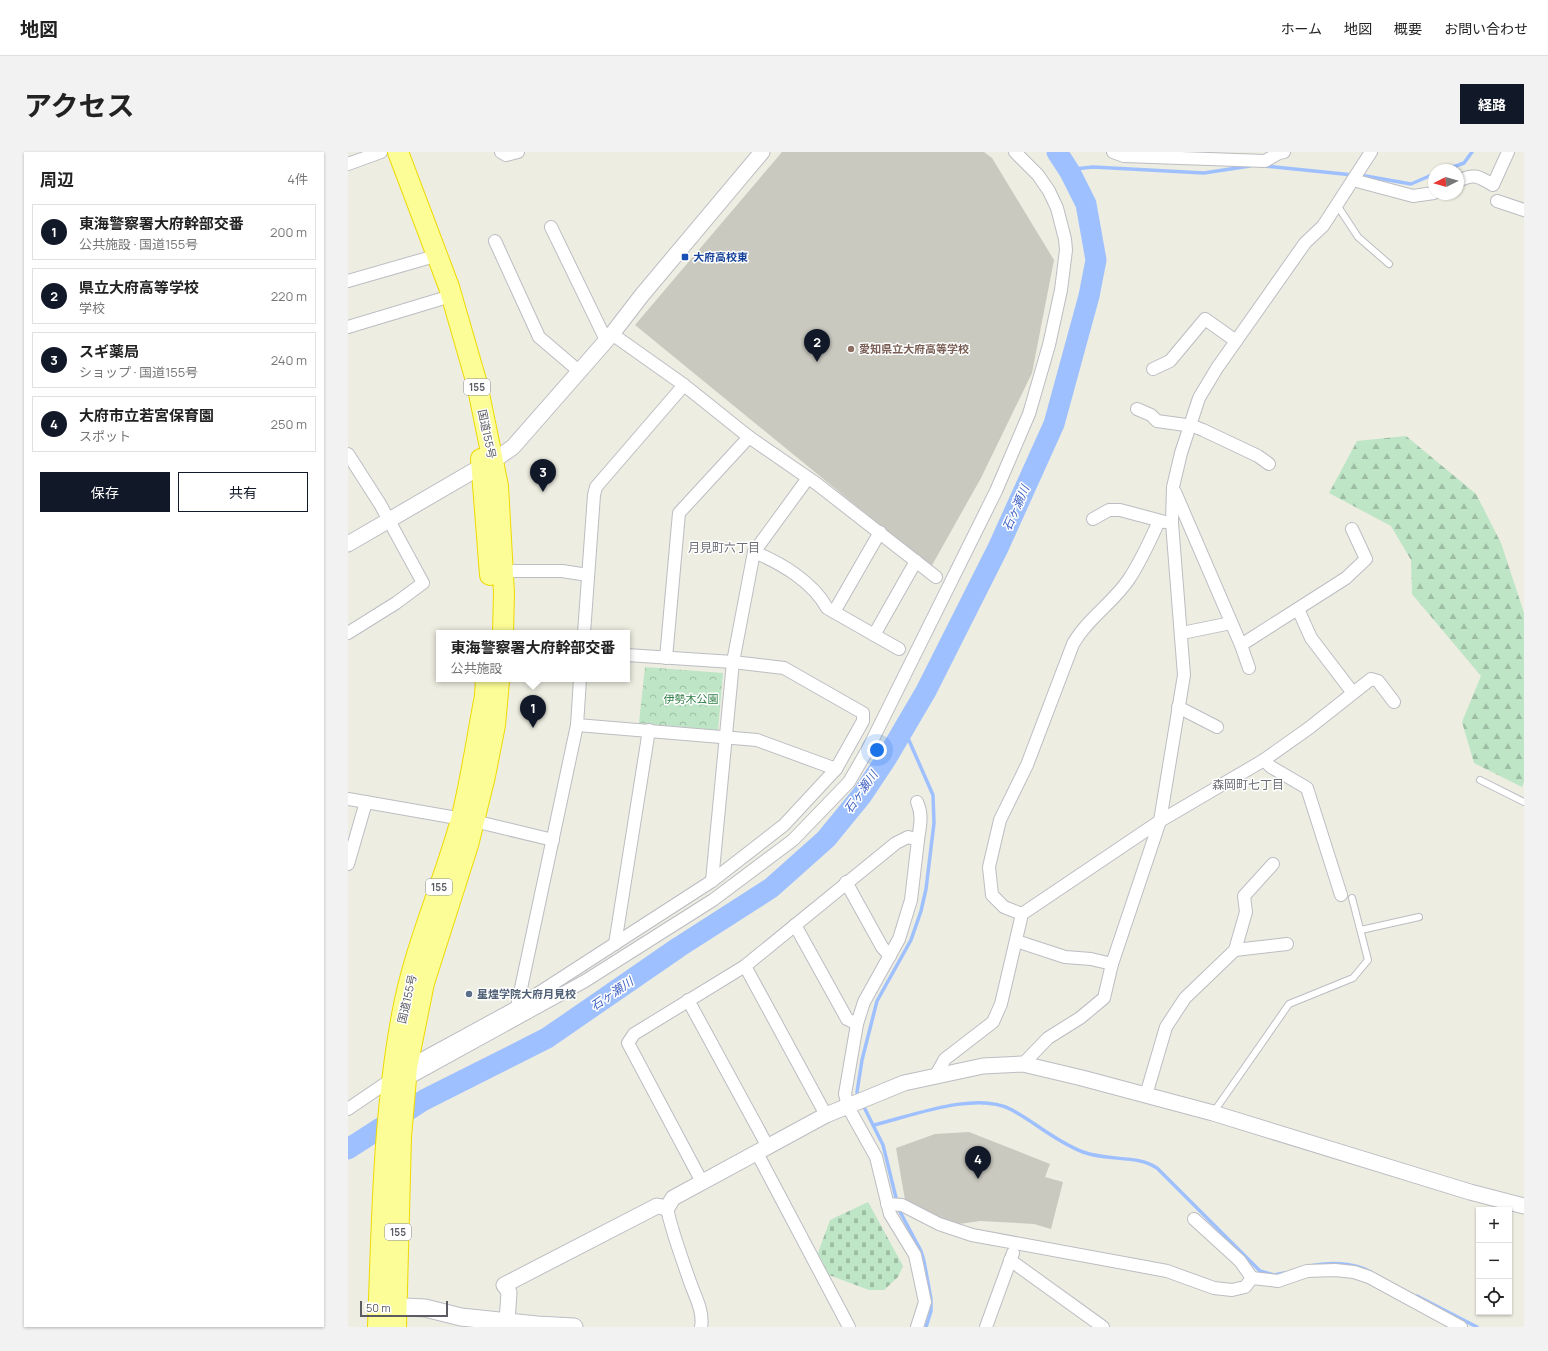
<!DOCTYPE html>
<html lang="ja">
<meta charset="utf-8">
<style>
:root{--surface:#fff;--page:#f2f2f2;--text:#222;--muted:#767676;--line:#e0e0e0;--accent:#111827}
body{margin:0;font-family:Manrope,"Noto Sans JP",sans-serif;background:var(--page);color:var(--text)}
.controls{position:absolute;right:12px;bottom:12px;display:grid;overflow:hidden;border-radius:0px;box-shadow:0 1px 3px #0004}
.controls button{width:36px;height:36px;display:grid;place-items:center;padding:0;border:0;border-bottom:1px solid var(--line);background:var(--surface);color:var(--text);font:20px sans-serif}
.compass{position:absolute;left:1080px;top:12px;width:36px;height:36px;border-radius:50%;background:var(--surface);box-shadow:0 1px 3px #0004;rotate:265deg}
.scale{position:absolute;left:12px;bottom:10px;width:88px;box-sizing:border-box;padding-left:4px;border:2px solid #5a5c62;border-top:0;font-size:11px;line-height:14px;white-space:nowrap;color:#5a5c62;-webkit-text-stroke:3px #fff;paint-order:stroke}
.you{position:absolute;left:529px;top:598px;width:14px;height:14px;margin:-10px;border:3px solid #fff;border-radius:50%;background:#1a73e8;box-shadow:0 0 0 6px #1a73e833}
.badge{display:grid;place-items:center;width:26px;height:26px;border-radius:50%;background:var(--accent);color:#fff;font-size:13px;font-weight:700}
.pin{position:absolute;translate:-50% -33px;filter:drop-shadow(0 1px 2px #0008)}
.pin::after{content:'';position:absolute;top:21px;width:14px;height:12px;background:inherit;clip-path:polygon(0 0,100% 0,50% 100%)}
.popup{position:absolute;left:88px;top:478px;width:194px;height:52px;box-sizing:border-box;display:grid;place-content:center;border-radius:0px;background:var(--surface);filter:drop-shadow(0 1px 3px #0005);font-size:13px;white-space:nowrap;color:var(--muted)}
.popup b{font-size:15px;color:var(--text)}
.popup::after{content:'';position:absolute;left:50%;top:100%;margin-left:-8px;border:8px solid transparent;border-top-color:var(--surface)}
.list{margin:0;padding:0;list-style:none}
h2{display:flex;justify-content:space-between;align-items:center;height:52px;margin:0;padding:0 16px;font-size:17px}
h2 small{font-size:13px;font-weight:400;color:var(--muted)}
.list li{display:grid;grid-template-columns:26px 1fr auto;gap:12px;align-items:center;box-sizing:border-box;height:56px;margin:0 8px 8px;padding:0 8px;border:1px solid var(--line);border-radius:0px}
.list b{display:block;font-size:15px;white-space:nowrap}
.list p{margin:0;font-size:13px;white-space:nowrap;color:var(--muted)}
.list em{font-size:13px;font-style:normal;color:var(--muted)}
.actions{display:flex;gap:8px;padding:12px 16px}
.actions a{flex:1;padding:9px 0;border:1px solid var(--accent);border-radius:0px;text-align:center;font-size:14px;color:var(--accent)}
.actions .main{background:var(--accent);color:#fff}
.icon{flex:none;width:22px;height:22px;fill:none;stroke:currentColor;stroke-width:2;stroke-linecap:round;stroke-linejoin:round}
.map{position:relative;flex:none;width:1176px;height:1175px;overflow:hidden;border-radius:0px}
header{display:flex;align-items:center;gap:24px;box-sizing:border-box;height:56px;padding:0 20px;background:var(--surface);border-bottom:1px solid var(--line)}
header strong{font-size:19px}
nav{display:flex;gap:22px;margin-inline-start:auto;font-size:14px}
.intro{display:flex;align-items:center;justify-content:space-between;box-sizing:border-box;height:96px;padding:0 24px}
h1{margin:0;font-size:28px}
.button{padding:10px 18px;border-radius:0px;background:var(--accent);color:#fff;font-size:14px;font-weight:700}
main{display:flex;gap:24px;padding:0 24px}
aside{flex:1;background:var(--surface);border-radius:0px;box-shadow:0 1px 3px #0004}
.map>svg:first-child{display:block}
</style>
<header>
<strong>地図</strong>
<nav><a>ホーム</a><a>地図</a><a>概要</a><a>お問い合わせ</a></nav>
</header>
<div class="intro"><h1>アクセス</h1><a class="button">経路</a></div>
<main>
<aside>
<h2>周辺<small>4件</small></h2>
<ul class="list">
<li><span class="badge">1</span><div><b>東海警察署大府幹部交番</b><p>公共施設 · 国道155号</p></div><em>200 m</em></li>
<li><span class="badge">2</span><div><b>県立大府高等学校</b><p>学校</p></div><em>220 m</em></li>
<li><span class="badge">3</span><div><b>スギ薬局</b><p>ショップ · 国道155号</p></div><em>240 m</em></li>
<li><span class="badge">4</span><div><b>大府市立若宮保育園</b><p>スポット</p></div><em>250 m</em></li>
</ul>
<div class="actions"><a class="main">保存</a><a>共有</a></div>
</aside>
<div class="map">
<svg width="1176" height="1175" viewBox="0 0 1176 1175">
<defs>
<pattern id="forest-firs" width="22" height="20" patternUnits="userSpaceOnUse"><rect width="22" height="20" fill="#bde5c6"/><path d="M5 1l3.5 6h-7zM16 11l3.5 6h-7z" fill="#9dbda4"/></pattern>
<pattern id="cemetery-stones" width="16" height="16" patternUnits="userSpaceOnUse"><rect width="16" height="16" fill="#bde5c6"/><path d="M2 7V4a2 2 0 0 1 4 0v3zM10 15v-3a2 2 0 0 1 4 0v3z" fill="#9dbda4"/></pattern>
<pattern id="park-crowns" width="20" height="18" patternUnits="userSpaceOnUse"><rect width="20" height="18" fill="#bde5c6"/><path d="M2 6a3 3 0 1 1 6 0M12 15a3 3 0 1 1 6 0" fill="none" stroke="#9dbda4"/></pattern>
</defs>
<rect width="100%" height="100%" fill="#edede1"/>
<path fill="url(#forest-firs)" d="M1058 284 1128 342 1153 391 1176 461V630L1174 635 1126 611 1114 570 1133 524 1064 442 1063 408 1043 374 981 341 1009 289Z"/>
<path fill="url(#cemetery-stones)" d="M520 1050 555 1114 550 1125 536 1138H521L481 1123 470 1101 482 1068Z"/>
<path fill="url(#park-crowns)" d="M297 515 375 521 370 578 291 571Z"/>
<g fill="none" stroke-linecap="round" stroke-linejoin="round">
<g stroke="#9fc0ff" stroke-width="3.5">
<path d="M916 14 1005 23"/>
<path d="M1097 18 1116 11 1124 0"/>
<path d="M722 20 726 17 745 15 856 21 902 14"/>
<path d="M1012 23 1063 32 1086 22"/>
<path d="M511 945 509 940 514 908 529 849 563 788 573 759 578 737 586 671 585 643 556 577"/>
<path d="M515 953 535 993 549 1050"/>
<path d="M526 973C563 964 628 939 662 957 687 970 708 990 735 1000 754 1007 773 1005 792 1009 798 1010 804 1013 809 1016L912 1119 926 1123 936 1121"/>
<path d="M550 1056 573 1099 576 1109 583 1147V1159L578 1175"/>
<path d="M961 1114C980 1110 1005 1110 1023 1120"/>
<path d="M1069 1144 1129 1175"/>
</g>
<path stroke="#9fc0ff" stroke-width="21" d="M0 997 76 948 199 886 331 795 423 736 478 687 514 643 538 607 578 539 650 396 706 272 741 144 748 108 738 52 722 20 709 0"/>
</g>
<g fill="#cac9c0">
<path d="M434 0H636L644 6 706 108 684 221 633 326 583 415 287 173Z"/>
<path d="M621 980 702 1012 697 1025 715 1030 703 1077 686 1072 632 1069 604 1073 557 1048 548 996 587 982Z"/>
</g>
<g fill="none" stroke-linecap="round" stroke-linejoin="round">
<defs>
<g id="service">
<path d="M989 53 1010 85 1041 112"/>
<path d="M1132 628 1176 650"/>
<path d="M1013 778 1071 765"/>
<path d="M865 961 941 852 1005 826 1020 808 1004 746"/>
</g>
<g id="minor">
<path d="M153 0 158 3 170 0"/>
<path d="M765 0 776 4 917 9 931 1 936 0"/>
<path d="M0 12 33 0"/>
<path d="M1005 28 1065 44 1086 41"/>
<path d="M1110 29C1126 21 1130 24 1145 33L1160 0"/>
<path d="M1149 49 1176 58"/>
<path d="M203 75 258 188"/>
<path d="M147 89 191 185 232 220"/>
<path d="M0 129 80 106"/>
<path d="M0 175 93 147"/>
<path d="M264 182 336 233 401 285 469 332 588 425"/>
<path d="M805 217 822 209 857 167 888 189"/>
<path d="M789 257 803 263 809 269 845 274 855 278 910 304 921 312"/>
<path d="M0 302 32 352 75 431 48 451 0 481"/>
<path d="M827 340 893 493 901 516"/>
<path d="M745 367 761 358H772L817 370"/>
<path d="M406 400C433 411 465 430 479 456L551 497"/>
<path d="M155 419H214L240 423"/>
<path d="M950 457 963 486 1005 541"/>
<path d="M486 460 532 380"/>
<path d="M236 481 246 343 248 335 336 233"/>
<path d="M834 481 883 471"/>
<path d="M526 483 568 409"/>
<path d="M893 493 998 426 1018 407 1004 377"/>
<path d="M318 506 331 361 401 285"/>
<path d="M830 555 869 575"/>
<path d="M229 573 409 588 488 617"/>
<path d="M916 608 923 615 959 636 993 743"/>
<path d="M0 647 126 669 205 688"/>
<path d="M569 650C575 663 572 674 570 688"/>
<path d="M0 712 18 650"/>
<path d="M364 729 385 510 406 400 460 326"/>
<path d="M498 730 534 795 542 804"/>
<path d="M674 762 656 755 644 743 641 715 652 668 679 613 725 492C739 467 765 451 781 427 793 409 802 389 811 369"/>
<path d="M447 773 499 867 509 872"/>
<path d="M668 789 717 805 743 807 764 812"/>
<path d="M267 792 301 578"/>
<path d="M887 798 939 792"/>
<path d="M397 814 478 963"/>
<path d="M340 848 420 995"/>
<path d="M169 855 229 573 232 527"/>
<path d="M675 912 700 886 732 866 756 846 764 812 812 669 836 523 824 371 825 335 833 301 851 246 869 216 957 91 975 74 1023 0"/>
<path d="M59 915 169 855 364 729 436 673 488 617 515 569V561L436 516 385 510 279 503"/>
<path d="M588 923 597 907 645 870 653 852 674 762 812 669 916 608 961 576 1023 527 1030 529 1046 550"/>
<path d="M59 927 237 829 365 748 445 688 501 630 520 597 648 339 681 262 701 193 713 138 718 98 717 87 709 56 701 39 690 23 667 0"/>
<path d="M798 943 818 875 837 846 887 798 898 760 896 744 925 712"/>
<path d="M0 957 44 927"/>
<path d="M409 1001 501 1175"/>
<path d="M354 1030 280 891 286 882 397 814 548 691 560 685 570 688 563 748 551 787 516 850 509 872 497 942 500 955 528 1005 542 1062 567 1103 577 1150 569 1175"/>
<path d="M539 1052 554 1053 591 1072 624 1083 819 1119 866 1136 884 1138 897 1135 904 1126 930 1129 959 1119 987 1118 1006 1120 1021 1125 1113 1175"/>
<path d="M319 1056C324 1081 334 1106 342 1130 347 1144 356 1160 353 1175"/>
<path d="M846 1067 892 1109 904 1126"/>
<path d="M662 1108 755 1175"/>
<path d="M638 1175 665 1101"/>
</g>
<g id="tertiary">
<path d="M0 392 134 314 145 309 165 295 264 182 294 143 414 0"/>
<path d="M159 1170 161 1140 156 1133 309 1054 319 1056 325 1046 478 963 556 931 635 914 675 912 734 926 865 961 1122 1040 1176 1054"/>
</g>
<path id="secondary" d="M36 1154 77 1156 113 1165 189 1173 226 1175"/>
<g id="trunk">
<path d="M50 0 101 135 129 232 150 334 156 441 155 481"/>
<path d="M133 307 142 423"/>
<path d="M30 1175C34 1071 35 965 54 863 66 796 95 733 113 668 123 628 129 585 137 544L138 527"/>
<path d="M48 1175 53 985 59 915 76 831 120 693 137 624 147 573 151 529"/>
</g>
</defs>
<use href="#service" stroke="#bcbdc3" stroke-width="8"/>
<use href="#minor" stroke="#bcbdc3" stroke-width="14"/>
<use href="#tertiary" stroke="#bcbdc3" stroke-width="17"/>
<use href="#secondary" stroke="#bcbdc5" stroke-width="19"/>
<use href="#trunk" stroke="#eeda00" stroke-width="22"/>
<use href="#service" stroke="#fff" stroke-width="6"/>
<use href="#minor" stroke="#fff" stroke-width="12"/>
<use href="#tertiary" stroke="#fff" stroke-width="15"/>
<use href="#secondary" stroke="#fff" stroke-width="17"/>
<use href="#trunk" stroke="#fcfd96" stroke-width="20"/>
</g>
<rect fill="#1a4fb4" stroke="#fff" stroke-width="1.5" x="333" y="101" width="8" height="8" rx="2"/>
<circle fill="#8d6e63" stroke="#fff" stroke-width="1.5" cx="503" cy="197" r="4"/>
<circle fill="#5c6f8a" stroke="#fff" stroke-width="1.5" cx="121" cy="842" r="4"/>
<g text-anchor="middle" stroke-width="3" stroke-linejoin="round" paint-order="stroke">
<g fill="#fff" stroke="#8c8d91" stroke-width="1">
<rect x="116" y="227" width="26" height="16" rx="3"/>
<rect x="78" y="727" width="26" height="16" rx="3"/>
<rect x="37" y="1072" width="26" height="16" rx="3"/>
</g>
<g font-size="10" font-weight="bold" fill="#5a5c62">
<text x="129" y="239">155</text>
<text x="91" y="739">155</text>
<text x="50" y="1084">155</text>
</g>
<g font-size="11" font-weight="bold" fill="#164399" stroke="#fff" text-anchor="start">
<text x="345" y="109">大府高校東</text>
</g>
<g font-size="11" font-weight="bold" fill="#785e54" stroke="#fff" text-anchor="start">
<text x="511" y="201">愛知県立大府高等学校</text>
</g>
<g font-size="11" fill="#5a5c62" stroke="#fff">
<text transform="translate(139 282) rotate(78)" y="4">国道155号</text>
<text transform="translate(59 847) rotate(-77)" y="4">国道155号</text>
</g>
<g font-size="11" fill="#328148" stroke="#fff">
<text x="343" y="551">伊勢木公園</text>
</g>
<g font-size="11" font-weight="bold" fill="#4e5e75" stroke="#fff" text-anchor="start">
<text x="129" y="846">星煌学院大府月見校</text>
</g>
<g font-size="12" font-style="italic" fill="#4063c4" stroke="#fff">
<text transform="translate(668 356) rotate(-66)" y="4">石ヶ瀬川</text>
<text transform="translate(513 640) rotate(-55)" y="4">石ヶ瀬川</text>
<text transform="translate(264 842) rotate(-34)" y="4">石ヶ瀬川</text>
</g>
<g font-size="12" fill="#6b6d74" stroke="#fff">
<text x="376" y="400">月見町六丁目</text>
<text x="900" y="637">森岡町七丁目</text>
</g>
</g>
</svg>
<div class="controls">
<button>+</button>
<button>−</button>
<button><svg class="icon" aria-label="locate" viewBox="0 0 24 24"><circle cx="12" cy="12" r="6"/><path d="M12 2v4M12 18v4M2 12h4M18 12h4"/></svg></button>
</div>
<svg class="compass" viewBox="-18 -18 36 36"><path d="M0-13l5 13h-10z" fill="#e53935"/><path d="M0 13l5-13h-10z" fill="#767676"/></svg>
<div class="scale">50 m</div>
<div class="you"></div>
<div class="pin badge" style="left:185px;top:576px">1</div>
<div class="popup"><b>東海警察署大府幹部交番</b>公共施設</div>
<div class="pin badge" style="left:469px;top:210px">2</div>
<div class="pin badge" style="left:195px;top:340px">3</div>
<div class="pin badge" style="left:630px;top:1027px">4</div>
</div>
</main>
